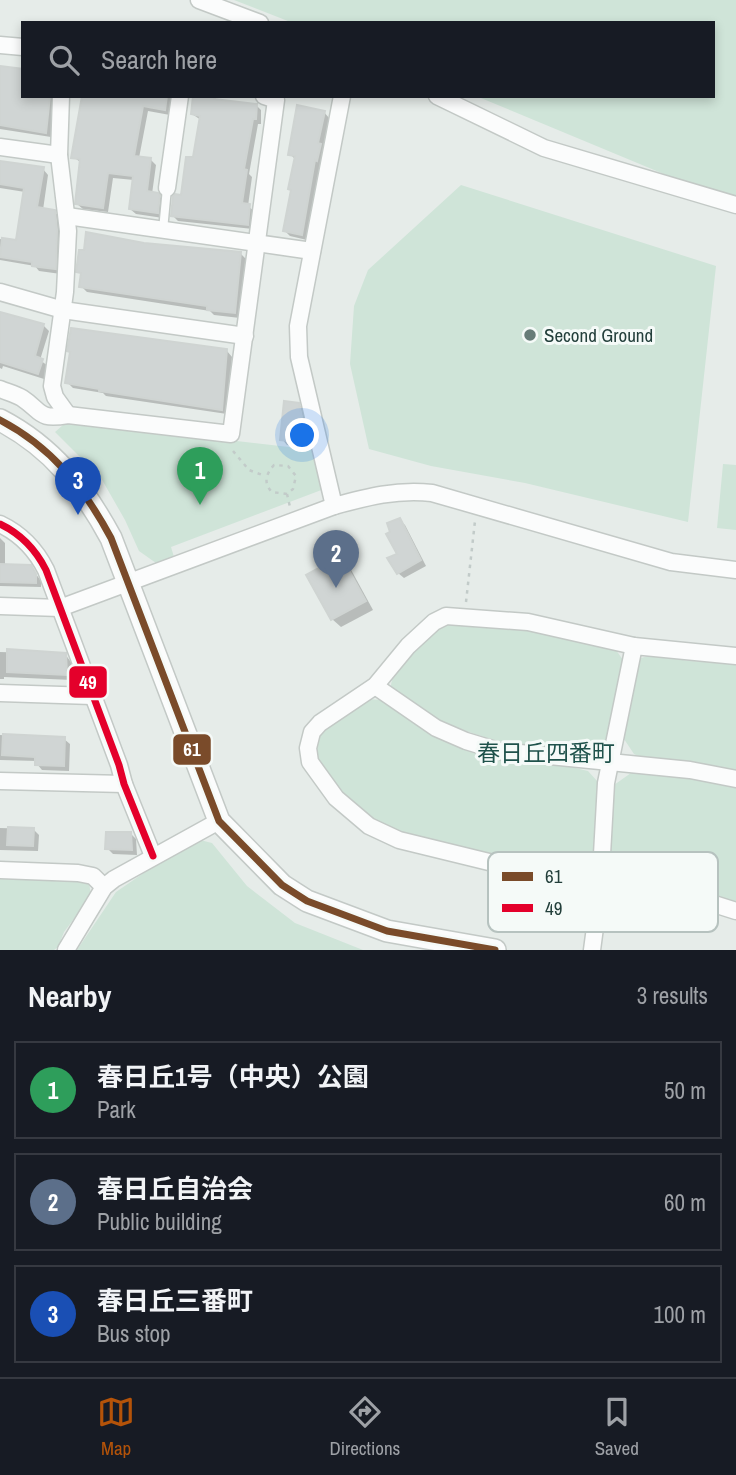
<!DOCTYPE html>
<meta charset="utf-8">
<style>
:root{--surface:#171b24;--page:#242831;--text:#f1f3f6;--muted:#9ea1a6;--line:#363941;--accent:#b45309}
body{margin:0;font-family:"Archivo Narrow","Noto Sans JP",sans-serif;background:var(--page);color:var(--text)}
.you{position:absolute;left:303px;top:436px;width:24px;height:24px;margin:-18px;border:5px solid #fff;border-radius:50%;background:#1a73e8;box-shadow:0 0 0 10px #1a73e833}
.badge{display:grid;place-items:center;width:46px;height:46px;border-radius:50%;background:var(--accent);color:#fff;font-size:23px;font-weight:700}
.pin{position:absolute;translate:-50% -58px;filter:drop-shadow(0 2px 4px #0008)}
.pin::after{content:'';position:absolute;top:37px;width:24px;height:21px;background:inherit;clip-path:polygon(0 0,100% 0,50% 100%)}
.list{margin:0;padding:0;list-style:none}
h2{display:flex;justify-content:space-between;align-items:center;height:91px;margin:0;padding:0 28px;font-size:30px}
h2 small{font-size:23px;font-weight:400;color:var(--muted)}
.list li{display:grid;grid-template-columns:46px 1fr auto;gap:21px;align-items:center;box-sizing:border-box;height:98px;margin:0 14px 14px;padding:0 14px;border:2px solid var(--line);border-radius:0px}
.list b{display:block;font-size:26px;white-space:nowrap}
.list p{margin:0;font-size:23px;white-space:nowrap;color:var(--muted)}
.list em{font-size:23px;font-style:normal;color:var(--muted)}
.icon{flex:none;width:38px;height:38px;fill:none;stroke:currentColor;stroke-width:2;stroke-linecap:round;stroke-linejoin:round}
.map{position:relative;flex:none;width:736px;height:950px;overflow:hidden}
.search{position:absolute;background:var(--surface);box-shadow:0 4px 10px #0003;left:21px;right:21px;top:21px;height:77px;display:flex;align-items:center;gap:18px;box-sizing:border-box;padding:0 24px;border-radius:0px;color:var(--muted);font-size:26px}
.sheet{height:427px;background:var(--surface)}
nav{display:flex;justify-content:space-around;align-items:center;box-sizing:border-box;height:98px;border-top:2px solid var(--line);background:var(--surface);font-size:19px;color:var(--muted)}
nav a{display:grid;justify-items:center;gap:4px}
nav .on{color:var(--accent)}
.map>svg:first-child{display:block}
</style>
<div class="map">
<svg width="736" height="950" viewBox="0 0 736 950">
<rect width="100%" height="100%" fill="#e6ece9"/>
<g fill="#cfe4d8">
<path d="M234 0H736V204L476 96H713V23H293Z"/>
<path d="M461 185 716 266 688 522 525 483 431 466 369 449 350 364 354 306 368 270Z"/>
<path d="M72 422 315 450 324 489 171 547 174 557 156 563 139 551 125 520 101 478 55 432 63 425Z"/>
<path d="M723 464 736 465V530L717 528Z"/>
<path d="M454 622 526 628 616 650 623 660 605 744C579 768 470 736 440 720 422 712 406 698 391 687 390 672 425 636 438 628 443 625 449 624 454 622Z"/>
<path d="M652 655 689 661 736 663V771L640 757 634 754 624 739 639 662 641 658Z"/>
<path d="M367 699 383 700 502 759 567 766 588 771 598 782 599 790 594 869 585 879C554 878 523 864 493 856 456 846 414 841 380 824 357 812 307 768 318 739 325 722 352 710 367 699Z"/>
<path d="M644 772 736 786V903C713 895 690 888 666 885 649 882 627 886 611 878L608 870 614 785 631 773Z"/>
<path d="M200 840 212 843 247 886 295 923 363 950H77L116 892 167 857Z"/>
<path d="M0 878 89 882 91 896 64 932 58 947 54 950H0Z"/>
</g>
<g fill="#0003">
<path d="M0 68 23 96H59L56 101 51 137 0 129Z"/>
<path d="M81 96H171L173 98 170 115 148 111 139 158 150 159 156 165 152 194H157L165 202 163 218 136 214 130 209 134 180 113 178 108 212 83 209 77 204 82 163 73 157 83 98Z"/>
<path d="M214 97 218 101 255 104 261 110V124H258L249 174 252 177 248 206 255 212 253 229 178 221 173 216 183 197 194 159 201 120 192 114Z"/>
<path d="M324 112 329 118 323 149 325 151 307 240 290 236 285 231 296 160 290 154Z"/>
<path d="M0 162 43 169 48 175 43 210 54 212 60 217 62 237 61 274 39 271 35 266 0 260V239L18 242 25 192 0 188Z"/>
<path d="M143 245 241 254 246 259 240 318 214 315 210 311 87 292 81 286 82 275 78 271Z"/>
<path d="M0 314 44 326 49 331 40 360 48 366 44 379 3 366 2 369 0 368Z"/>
<path d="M227 351 232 357 227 414 106 396 103 393 73 388 67 382 72 353Z"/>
<path d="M298 404 304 410 307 422 304 447 287 445 282 439Z"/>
<path d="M399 520 405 525 426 566 404 578 398 573Z"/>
<path d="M0 538 5 543V566H30L41 581V587L0 586Z"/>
<path d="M341 558 349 566 373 610 341 627 332 619Z"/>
<path d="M0 652 65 654 73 665 72 680 4 677V679H0Z"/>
<path d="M0 735 64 739 70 744 69 771 42 770 37 764V761L0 760Z"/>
<path d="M0 828 33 829 39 835 38 851 0 850Z"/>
<path d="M131 834 136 839 137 855 113 854 107 848Z"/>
</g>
<g fill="#d0d5d4" stroke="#cfd4d2" stroke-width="2">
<path d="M0 66 23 69V96H50L46 133 0 125Z"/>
<path d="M82 96H167L165 110 143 106 134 156 151 158 147 191 158 193 160 195 158 213 129 209 133 176 108 173 103 208 75 204 80 159 71 158Z"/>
<path d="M193 96H214V99L257 104 256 119H253L244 169 247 170 242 203 250 204 248 225 171 216 173 196 175 194 181 195 186 157H193L200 116 191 114Z"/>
<path d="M297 105 325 111 318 143 321 144 317 161 315 160 302 235 283 231 291 190 288 189 295 156 288 155Z"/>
<path d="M0 161 44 167 37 207 55 210 57 230 56 269 32 266V262L0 257 2 238 16 240 24 188 0 184Z"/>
<path d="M86 232 144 243 241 252 235 313 207 310V306L79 287 81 273 76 272 79 250H84Z"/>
<path d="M0 312 44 324 35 356 43 359 38 374 0 362Z"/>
<path d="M71 328 227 349 222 410 99 391V389L65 383 70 352 67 351Z"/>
<path d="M284 401 299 403 302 416 299 442 280 440Z"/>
<path d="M400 518 421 560 397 574 387 558 397 554 386 534 390 532 387 523Z"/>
<path d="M341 556 366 601 331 620 306 575Z"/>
<path d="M0 564 31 565 36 574V583L0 582Z"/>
<path d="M7 649 66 653 67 675 7 672Z"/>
<path d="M3 734 65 737 64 766 35 765V757L2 755Z"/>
<path d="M8 827 34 828 33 846 7 845Z"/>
<path d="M106 832H131L132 850 105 849Z"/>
</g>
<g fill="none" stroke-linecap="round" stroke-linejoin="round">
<defs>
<path id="service" d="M163 230 167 188"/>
<g id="minor">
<path d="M199 0 260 23"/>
<path d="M0 45 23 47"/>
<path d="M61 96 59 155 68 231 65 292 52 386 55 397 68 415"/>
<path d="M437 96 544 148 736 205"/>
<path d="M0 147 59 155"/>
<path d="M167 188 180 96"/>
<path d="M67 216 312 251"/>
<path d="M0 292 63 310 245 336"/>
<path d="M0 389C7 392 15 394 22 398 43 412 37 420 68 415L231 434 276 100 264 96"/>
<path d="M334 506 299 357 298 326 342 96"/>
<path d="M0 524C21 534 36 550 46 570L119 765 124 784 153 856"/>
<path d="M0 606 60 608 334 506C367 497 397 489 432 493L671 562 736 570"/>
<path d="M736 656 634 646 528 622 446 616 434 622 408 646 375 686 320 723 312 732 308 748 310 762 336 798 369 826 399 840 489 862 567 886 662 893 695 898 736 911"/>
<path d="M375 686 436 728 466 741 499 751 690 770 736 779"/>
<path d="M0 693 92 696"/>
<path d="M0 781 124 784"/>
<path d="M0 870 78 873 93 876 104 887"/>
<path d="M66 950 104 887 114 879 219 821"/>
<path d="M592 950 600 890 606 783 634 646"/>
</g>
<path id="tertiary" d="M0 420C52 447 84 488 111 538L219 821 282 885 307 901 387 931 495 950"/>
</defs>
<use href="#service" stroke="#c3c9c6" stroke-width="11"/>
<use href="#minor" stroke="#c3c9c6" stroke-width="19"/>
<use href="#tertiary" stroke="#c3c9c6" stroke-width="24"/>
<g stroke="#c2cbc9" stroke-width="2.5" stroke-dasharray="3.5 5" stroke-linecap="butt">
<path d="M233 451 249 470 265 476"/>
<path d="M287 494 272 492C263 483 266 474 274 465L288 466 296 476 293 489 287 494 290 507"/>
<path d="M466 602 475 521"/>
</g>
<use href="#service" stroke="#fbfcfc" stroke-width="8"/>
<use href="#minor" stroke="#fbfcfc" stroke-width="16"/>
<use href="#tertiary" stroke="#fbfcfc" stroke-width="21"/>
<defs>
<path id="bus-1" d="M0 420C52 447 84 488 111 538L219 821 282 885 307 901 387 931 495 950"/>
<path id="bus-2" d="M0 524C21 534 36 550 46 570L119 765 124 784 153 856"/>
</defs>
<use href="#bus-1" stroke="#f5faf8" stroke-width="12"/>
<use href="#bus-2" stroke="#f5faf8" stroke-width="12"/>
<use href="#bus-1" stroke="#7a4b2a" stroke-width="7"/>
<use href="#bus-2" stroke="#e4002b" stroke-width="7"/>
</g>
<circle fill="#677c78" stroke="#f5faf8" stroke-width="2.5" cx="530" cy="335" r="7"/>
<g text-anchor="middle" stroke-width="6" stroke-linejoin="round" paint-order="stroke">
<g font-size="19" fill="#233f3b" stroke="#f5faf8" text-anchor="start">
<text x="544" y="342">Second Ground</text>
</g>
<g font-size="23" fill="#1f524b" stroke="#f5faf8">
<text x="546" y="761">春日丘四番町</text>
</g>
</g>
<rect x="488" y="852" width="230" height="80" rx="10" fill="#f5faf8" stroke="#b6c2bf" stroke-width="2"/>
<rect x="502" y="872" width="31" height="9" fill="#7a4b2a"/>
<rect x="502" y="904" width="31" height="8" fill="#e4002b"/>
<g font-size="19" fill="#233f3b">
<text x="545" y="883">61</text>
<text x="545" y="915">49</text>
</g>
<g stroke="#f5faf8" stroke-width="2.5">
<rect x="68" y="665" width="40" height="34" rx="7" fill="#e4002b"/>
<rect x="172" y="733" width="40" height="33" rx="7" fill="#7a4b2a"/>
</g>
<g font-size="19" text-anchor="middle" font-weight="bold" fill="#fff">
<text x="88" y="689">49</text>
<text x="192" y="756">61</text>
</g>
</svg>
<div class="you"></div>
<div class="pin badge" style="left:200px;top:505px;background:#2e9e5b">1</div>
<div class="pin badge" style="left:336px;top:588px;background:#5c6f8a">2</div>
<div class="pin badge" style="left:78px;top:515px;background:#1a4fb4">3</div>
<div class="search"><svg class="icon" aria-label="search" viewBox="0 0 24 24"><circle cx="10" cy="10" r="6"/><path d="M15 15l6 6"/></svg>Search here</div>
</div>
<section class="sheet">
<h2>Nearby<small>3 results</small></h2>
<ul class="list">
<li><span class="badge" style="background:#2e9e5b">1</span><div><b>春日丘1号（中央）公園</b><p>Park</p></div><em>50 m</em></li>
<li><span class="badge" style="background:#5c6f8a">2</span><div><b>春日丘自治会</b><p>Public building</p></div><em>60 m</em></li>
<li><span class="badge" style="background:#1a4fb4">3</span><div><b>春日丘三番町</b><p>Bus stop</p></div><em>100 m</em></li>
</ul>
</section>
<nav>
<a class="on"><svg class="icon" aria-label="map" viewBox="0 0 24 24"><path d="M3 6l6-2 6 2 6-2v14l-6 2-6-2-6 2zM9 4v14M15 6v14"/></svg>Map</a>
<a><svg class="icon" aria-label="directions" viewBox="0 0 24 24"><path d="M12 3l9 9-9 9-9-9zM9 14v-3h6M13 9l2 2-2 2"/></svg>Directions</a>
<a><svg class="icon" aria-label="saved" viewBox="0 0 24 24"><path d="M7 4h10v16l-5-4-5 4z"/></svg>Saved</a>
</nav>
